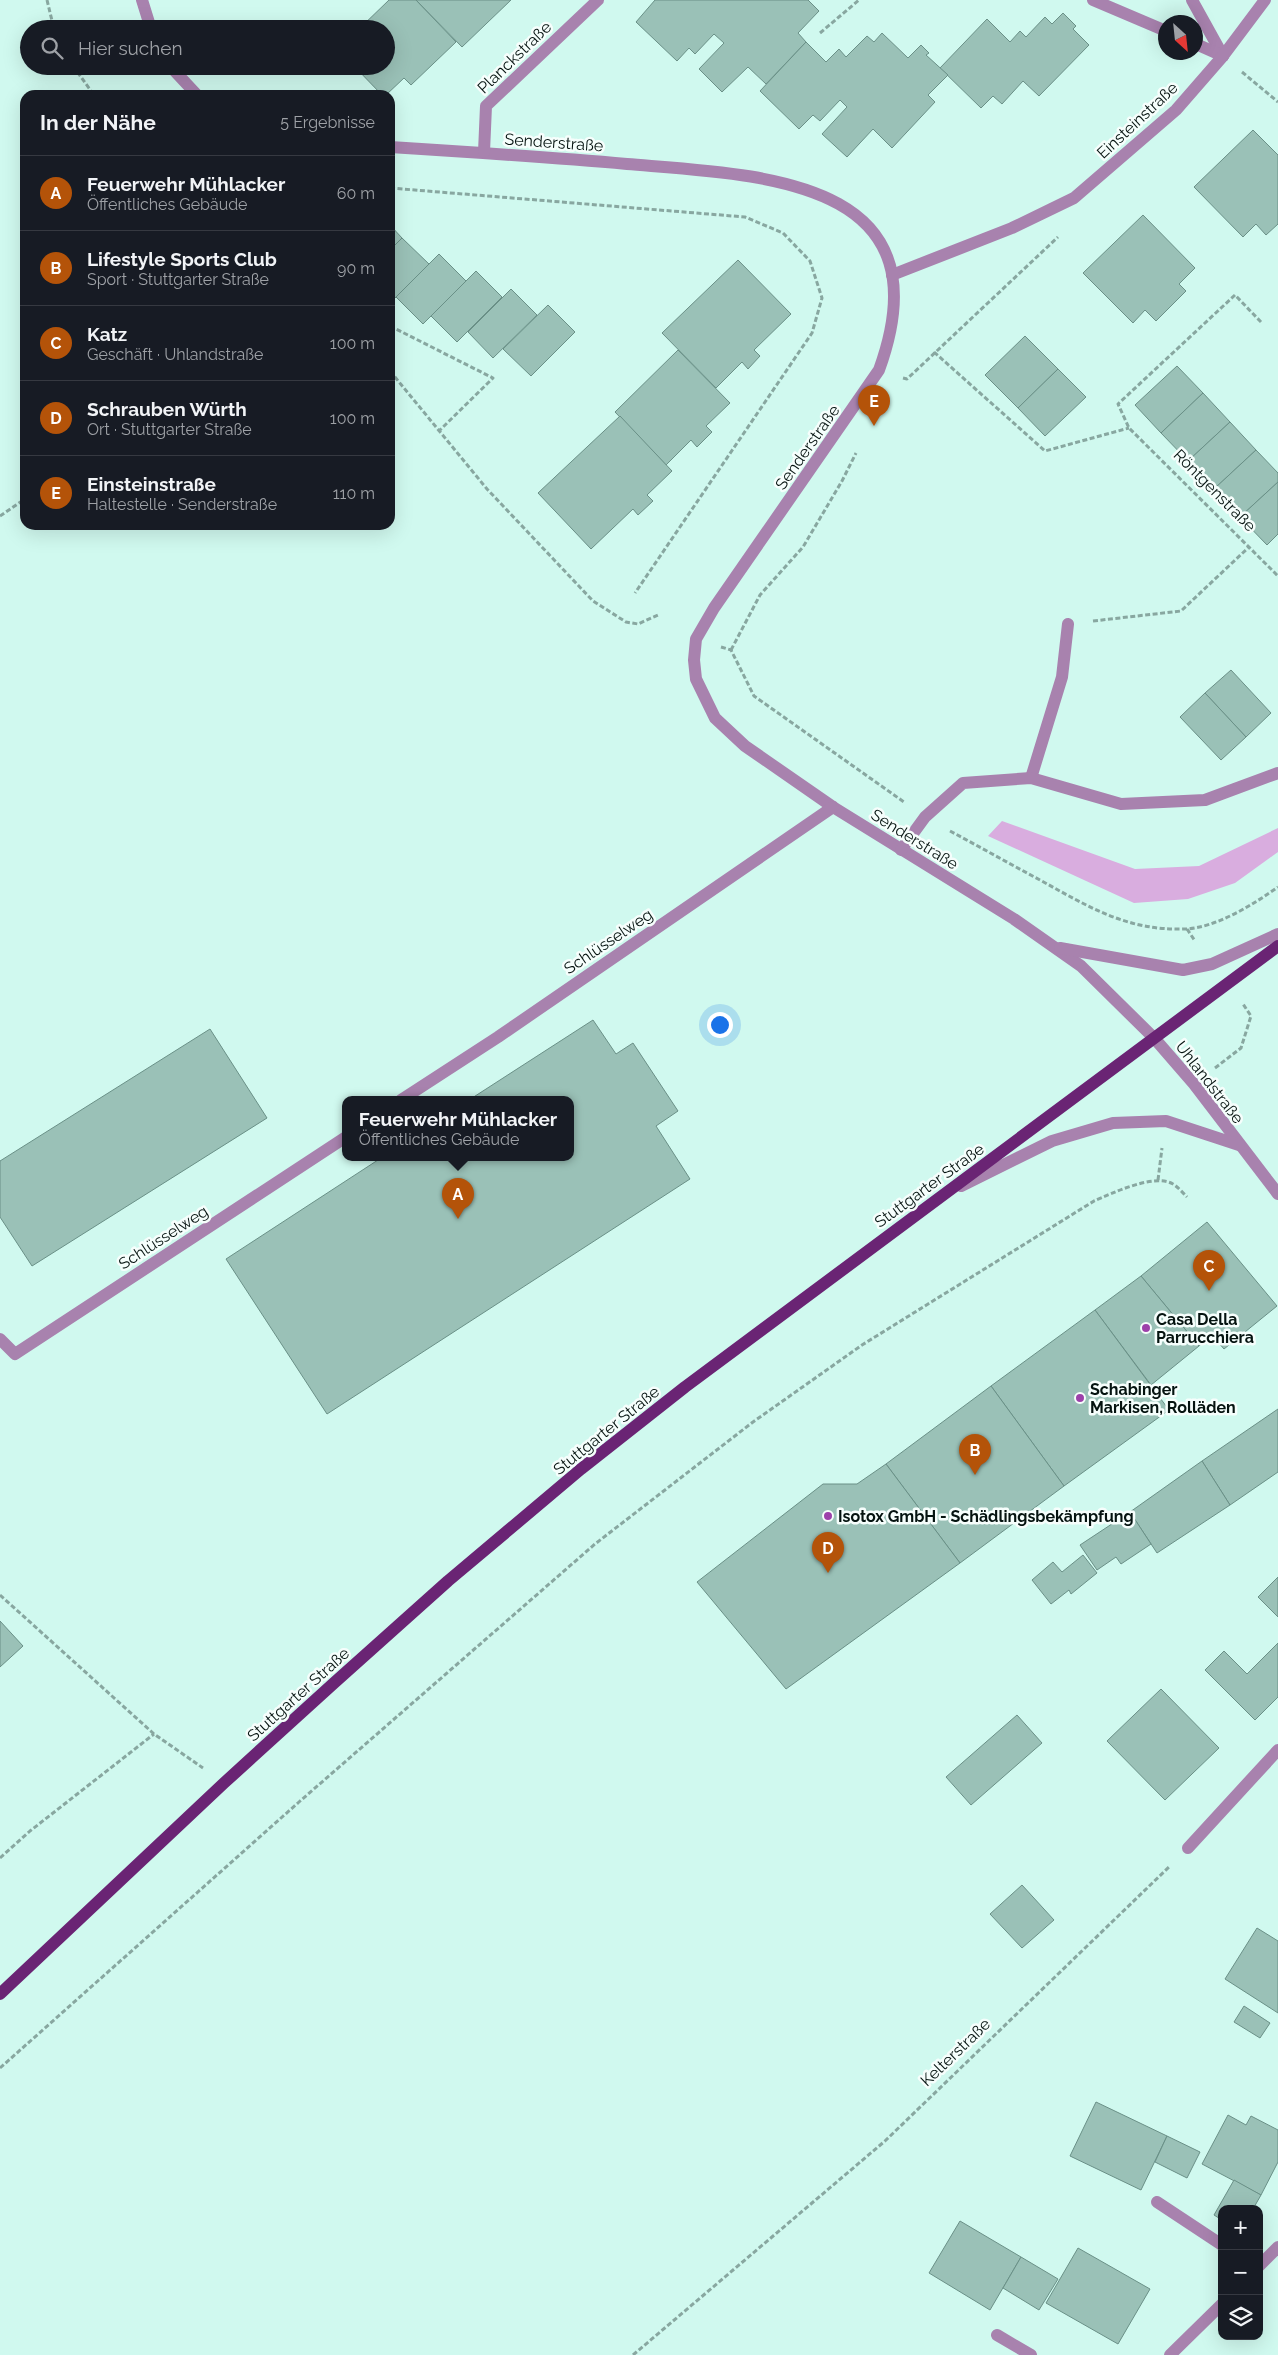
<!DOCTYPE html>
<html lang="de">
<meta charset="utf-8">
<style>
:root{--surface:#171b24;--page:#20242c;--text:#f1f3f6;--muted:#9ea1a6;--line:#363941;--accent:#b45309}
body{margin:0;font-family:Raleway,sans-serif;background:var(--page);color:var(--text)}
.controls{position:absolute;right:15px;bottom:15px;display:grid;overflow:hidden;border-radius:10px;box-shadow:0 5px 20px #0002}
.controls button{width:45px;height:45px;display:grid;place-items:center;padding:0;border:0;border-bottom:1px solid var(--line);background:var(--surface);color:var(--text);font:25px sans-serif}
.compass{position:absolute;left:1158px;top:15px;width:45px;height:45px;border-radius:50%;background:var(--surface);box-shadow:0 5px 20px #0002;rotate:153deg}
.you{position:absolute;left:719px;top:1024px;width:18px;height:18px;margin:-12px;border:4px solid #fff;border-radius:50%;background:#1a73e8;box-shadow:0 0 0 8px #1a73e833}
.badge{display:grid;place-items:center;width:32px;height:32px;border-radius:50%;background:var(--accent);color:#fff;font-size:16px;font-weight:700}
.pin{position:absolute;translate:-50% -41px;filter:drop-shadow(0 1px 2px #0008)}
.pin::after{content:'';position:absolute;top:26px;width:18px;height:15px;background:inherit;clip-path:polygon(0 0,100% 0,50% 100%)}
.popup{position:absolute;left:342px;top:1096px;width:232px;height:65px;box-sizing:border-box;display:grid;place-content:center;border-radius:10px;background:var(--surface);filter:drop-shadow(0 1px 4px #0005);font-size:16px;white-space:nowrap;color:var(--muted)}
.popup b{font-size:19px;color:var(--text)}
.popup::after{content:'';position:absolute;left:50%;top:100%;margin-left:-10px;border:10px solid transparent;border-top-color:var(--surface)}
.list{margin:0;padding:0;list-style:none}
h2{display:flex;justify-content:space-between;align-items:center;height:65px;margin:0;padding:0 20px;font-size:21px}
h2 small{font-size:16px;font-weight:400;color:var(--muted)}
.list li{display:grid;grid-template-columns:32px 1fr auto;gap:15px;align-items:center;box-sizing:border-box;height:75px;padding:0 20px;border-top:1px solid var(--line)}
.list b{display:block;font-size:19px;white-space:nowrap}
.list p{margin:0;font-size:16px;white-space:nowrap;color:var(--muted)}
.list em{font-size:16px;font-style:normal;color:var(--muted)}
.icon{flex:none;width:28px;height:28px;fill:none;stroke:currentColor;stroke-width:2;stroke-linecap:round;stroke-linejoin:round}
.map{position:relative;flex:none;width:1278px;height:2355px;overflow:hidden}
.search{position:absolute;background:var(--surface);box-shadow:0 5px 20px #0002;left:20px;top:20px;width:375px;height:55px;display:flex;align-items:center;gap:12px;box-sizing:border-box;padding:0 18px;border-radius:28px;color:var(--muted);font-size:19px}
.panel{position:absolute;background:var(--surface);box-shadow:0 5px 20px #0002;left:20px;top:90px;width:375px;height:440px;border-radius:15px}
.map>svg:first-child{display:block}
</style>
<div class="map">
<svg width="1278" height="2355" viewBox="0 0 1278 2355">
<rect width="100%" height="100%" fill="#d0f9ef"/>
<path fill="#d9addf" d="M1002 821 1135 869 1199 866 1278 828V852L1235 883 1188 899 1134 903 988 836Z"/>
<g fill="#9ac1b7" stroke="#6a9087">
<path d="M389 0H416L456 42 411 85 404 78 386 95H382L354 66H386V29H359Z"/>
<path d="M416 0H511L462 47Z"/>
<path d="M655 0H808L819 11 798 33 806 42 766 84 748 67 722 92 699 69 724 43 714 34 695 54 689 48 677 61 636 22Z"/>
<path d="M1063 13 1076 26 1073 29 1089 45 1039 96 1023 81 1002 104 993 96 981 108 940 68 987 19 1010 42 1020 31 1026 37 1045 17 1052 24Z"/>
<path d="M882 33 908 58 921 45 929 53 926 55 948 75 928 95 935 102 892 148 873 129 847 157 822 134 847 107 840 100 820 121 813 115 799 129 760 91 806 42 826 62 839 49 846 57 867 36 874 42Z"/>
<path d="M1253 130 1278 155V224L1266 235 1256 224 1243 237 1194 187Z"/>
<path d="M1143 215 1195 268 1179 284 1186 291 1156 321 1145 310 1133 323 1083 273Z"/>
<path d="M390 225 402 238 390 250Z"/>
<path d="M402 238 429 264 390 303V250Z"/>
<path d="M439 254 466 281 423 324 396 297Z"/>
<path d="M738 260 791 314 754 350 760 356 748 369 742 362 716 388 662 333Z"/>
<path d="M476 271 502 297 457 342 431 316Z"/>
<path d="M511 289 537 315 493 358 468 332Z"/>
<path d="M548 305 575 332 531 376 503 349Z"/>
<path d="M1025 336 1058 369 1018 408 985 375Z"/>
<path d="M678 350 730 403 706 426 712 432 697 447 691 440 666 465 615 412Z"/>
<path d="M1177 366 1203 393 1161 433 1135 405Z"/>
<path d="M1058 369 1086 397 1045 436 1018 408Z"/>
<path d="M1203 393 1230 422 1188 461 1161 433Z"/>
<path d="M620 416 672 471 647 495 653 501 638 515 633 509 591 549 538 493Z"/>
<path d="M1230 422 1256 450 1214 489 1188 461Z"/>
<path d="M1256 450 1278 473V482L1240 517 1214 489Z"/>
<path d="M1278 482V534L1267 545 1240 517Z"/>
<path d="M1231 670 1271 713 1246 737 1205 693Z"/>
<path d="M1205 693 1246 737 1221 760 1180 717Z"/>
<path d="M593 1020 616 1054 633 1043 678 1111 656 1126 690 1179 327 1414 226 1259 381 1158H570V1100H469Z"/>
<path d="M210 1029 267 1118 32 1266 0 1217V1161Z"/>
<path d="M1207 1222 1277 1306 1224 1349 1212 1335 1199 1346 1141 1276Z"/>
<path d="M1141 1276 1199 1346 1151 1385 1095 1310Z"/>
<path d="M1095 1310 1169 1410 1064 1486 991 1386Z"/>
<path d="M991 1386 1064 1486 960 1563 886 1464Z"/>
<path d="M1278 1409V1472L1230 1505 1202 1461Z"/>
<path d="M1202 1461 1230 1505 1157 1553 1130 1512Z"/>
<path d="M886 1464 960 1563 786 1689 697 1582 823 1484H857Z"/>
<path d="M1130 1512 1151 1544 1121 1564 1116 1557 1097 1570 1080 1545Z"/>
<path d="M1083 1555 1097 1573 1071 1594 1069 1590 1051 1604 1032 1580 1053 1562 1062 1572Z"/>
<path d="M1278 1577V1617L1258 1597Z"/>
<path d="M0 1621 23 1646 0 1667Z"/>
<path d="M1278 1643V1697L1255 1720 1205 1670 1224 1651 1247 1674Z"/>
<path d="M1161 1689 1219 1748 1165 1800 1107 1741Z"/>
<path d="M1017 1715 1042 1743 971 1805 946 1777Z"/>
<path d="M1022 1885 1054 1920 1022 1948 990 1914Z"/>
<path d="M1257 1928 1278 1941V2013L1225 1979Z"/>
<path d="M1244 2006 1270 2023 1260 2038 1234 2022Z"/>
<path d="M1096 2102 1167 2136 1141 2190 1070 2156Z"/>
<path d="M1228 2115 1246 2125 1251 2116 1278 2130V2162L1261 2195 1202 2164Z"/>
<path d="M1167 2136 1200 2152 1187 2178 1155 2162Z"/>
<path d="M1234 2180 1261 2195 1253 2209H1222V2220L1214 2215Z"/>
<path d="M960 2221 1021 2257 990 2310 929 2273Z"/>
<path d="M1078 2248 1150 2289 1118 2344 1046 2303Z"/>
<path d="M1021 2257 1058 2279 1039 2310 1003 2288Z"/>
</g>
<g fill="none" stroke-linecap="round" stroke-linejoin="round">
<g stroke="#88a7a0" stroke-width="3" stroke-dasharray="5 2.5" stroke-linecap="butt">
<path d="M47 0 54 29"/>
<path d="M820 33 859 0"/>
<path d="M73 66 94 95"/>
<path d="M1242 72 1278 102"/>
<path d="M390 188 745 217 783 233 810 261 822 298 812 333 635 593"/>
<path d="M1261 322 1235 295 1118 404 1129 428 1278 576"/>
<path d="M390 326 493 378 440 430"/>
<path d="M934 352 1045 451 1129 428"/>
<path d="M390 371 487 489 593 601 626 622 638 624 658 615"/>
<path d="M903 378 907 379 1058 237"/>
<path d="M0 516 25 499"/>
<path d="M1093 621 1181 611 1249 547"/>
<path d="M721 647 731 650 754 696 904 802"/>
<path d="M731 650 760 595 803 547 842 481 856 453"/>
<path d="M950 831C980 847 1010 864 1040 880 1089 907 1127 931 1185 929 1216 928 1254 904 1278 887"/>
<path d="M1187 929 1195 941"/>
<path d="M1215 1068 1241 1048 1251 1016 1243 1004"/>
<path d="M1158 1180 1162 1148"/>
<path d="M0 1595 154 1734 203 1768"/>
<path d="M0 1858 30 1831 154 1734"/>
<path d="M0 2068 299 1802 595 1544 753 1422 862 1345 1094 1201C1113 1193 1154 1173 1173 1184 1178 1187 1183 1193 1187 1197"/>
<path d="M633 2355 885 2141 1170 1866"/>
</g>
<g stroke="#a882ae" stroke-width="12">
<path d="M142 0 151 29"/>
<path d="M1093 0 1166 31"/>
<path d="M1192 0 1223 56"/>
<path d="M1196 44 1223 56"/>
<path d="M170 66 197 95"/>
<path d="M390 147C469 152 548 157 627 164 759 175 949 177 879 370L714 608 696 639 694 660 696 679 715 718 745 746 833 807 1014 919 1081 966 1155 1039 1194 1084 1278 1194"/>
<path d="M484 152 486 106 598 0"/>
<path d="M892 275 1012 228 1074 198 1176 110 1223 56 1265 0"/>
<path d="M1031 778 1062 677 1068 624"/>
<path d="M901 850 925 817 963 783 1031 778 1121 804 1205 800 1278 773"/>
<path d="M1060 948 1183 970 1212 964 1278 934"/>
<path d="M401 1100 498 1037 833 807"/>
<path d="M961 1186 1052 1141 1113 1123 1166 1121 1239 1145"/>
<path d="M0 1339 15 1354 346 1137"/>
<path d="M1188 1848 1278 1750"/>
<path d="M1157 2202 1222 2245"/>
<path d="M1259 2266 1278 2247"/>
<path d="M997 2335 1031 2355"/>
<path d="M1170 2355 1222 2304"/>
</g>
<path stroke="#6a2474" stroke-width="12" d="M0 1994 224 1783 334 1683 448 1581 581 1469 685 1387 1278 946"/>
</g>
<g fill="#9d41aa" stroke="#f6fefc" stroke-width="2">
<circle cx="1146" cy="1328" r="5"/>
<circle cx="1080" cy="1398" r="5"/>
<circle cx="828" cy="1516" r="5"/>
</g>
<g text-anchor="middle" stroke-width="5" stroke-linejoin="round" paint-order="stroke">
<g font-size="16" fill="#051310" stroke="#f6fefc">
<text transform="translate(514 57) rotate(-44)" y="6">Planckstraße</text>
<text transform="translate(1137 120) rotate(-43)" y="6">Einsteinstraße</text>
<text transform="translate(554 142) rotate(4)" y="6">Senderstraße</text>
<text transform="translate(807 447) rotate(-55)" y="6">Senderstraße</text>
<text transform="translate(1215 490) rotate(45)" y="6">Röntgenstraße</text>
<text transform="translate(915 839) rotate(32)" y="6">Senderstraße</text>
<text transform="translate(608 941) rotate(-34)" y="6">Schlüsselweg</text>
<text transform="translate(1210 1082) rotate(52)" y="6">Uhlandstraße</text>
<text transform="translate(929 1185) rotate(-36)" y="6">Stuttgarter Straße</text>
<text transform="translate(163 1237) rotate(-33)" y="6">Schlüsselweg</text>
<text transform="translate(606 1430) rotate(-39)" y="6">Stuttgarter Straße</text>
<text transform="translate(298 1694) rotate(-42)" y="6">Stuttgarter Straße</text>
<text transform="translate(955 2052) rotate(-44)" y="6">Kelterstraße</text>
</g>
<g font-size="16" font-weight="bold" fill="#051310" stroke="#f6fefc" text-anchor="start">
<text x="1156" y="1325">Casa Della<tspan x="1156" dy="18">Parrucchiera</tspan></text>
<text x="1090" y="1395">Schabinger<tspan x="1090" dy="18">Markisen, Rolläden</tspan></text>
<text x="838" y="1522">Isotox GmbH - Schädlingsbekämpfung</text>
</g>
</g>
</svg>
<div class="controls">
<button>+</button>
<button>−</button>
<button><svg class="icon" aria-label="layers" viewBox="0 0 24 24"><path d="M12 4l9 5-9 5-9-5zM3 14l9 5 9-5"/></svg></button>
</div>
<svg class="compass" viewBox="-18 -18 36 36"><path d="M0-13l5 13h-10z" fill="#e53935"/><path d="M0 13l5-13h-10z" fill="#9ea1a6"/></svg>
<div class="you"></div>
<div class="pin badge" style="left:458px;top:1219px">A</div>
<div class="popup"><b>Feuerwehr Mühlacker</b>Öffentliches Gebäude</div>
<div class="pin badge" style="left:975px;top:1475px">B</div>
<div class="pin badge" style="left:1209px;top:1291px">C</div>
<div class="pin badge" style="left:828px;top:1573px">D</div>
<div class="pin badge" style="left:874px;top:426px">E</div>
<div class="search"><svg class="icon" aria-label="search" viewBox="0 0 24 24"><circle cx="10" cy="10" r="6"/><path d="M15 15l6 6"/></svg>Hier suchen</div>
<section class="panel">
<h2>In der Nähe<small>5 Ergebnisse</small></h2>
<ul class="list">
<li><span class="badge">A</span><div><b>Feuerwehr Mühlacker</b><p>Öffentliches Gebäude</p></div><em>60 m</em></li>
<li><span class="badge">B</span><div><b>Lifestyle Sports Club</b><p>Sport · Stuttgarter Straße</p></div><em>90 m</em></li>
<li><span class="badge">C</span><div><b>Katz</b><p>Geschäft · Uhlandstraße</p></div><em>100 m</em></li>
<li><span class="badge">D</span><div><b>Schrauben Würth</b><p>Ort · Stuttgarter Straße</p></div><em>100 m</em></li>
<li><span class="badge">E</span><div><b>Einsteinstraße</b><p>Haltestelle · Senderstraße</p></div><em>110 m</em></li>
</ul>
</section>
</div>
